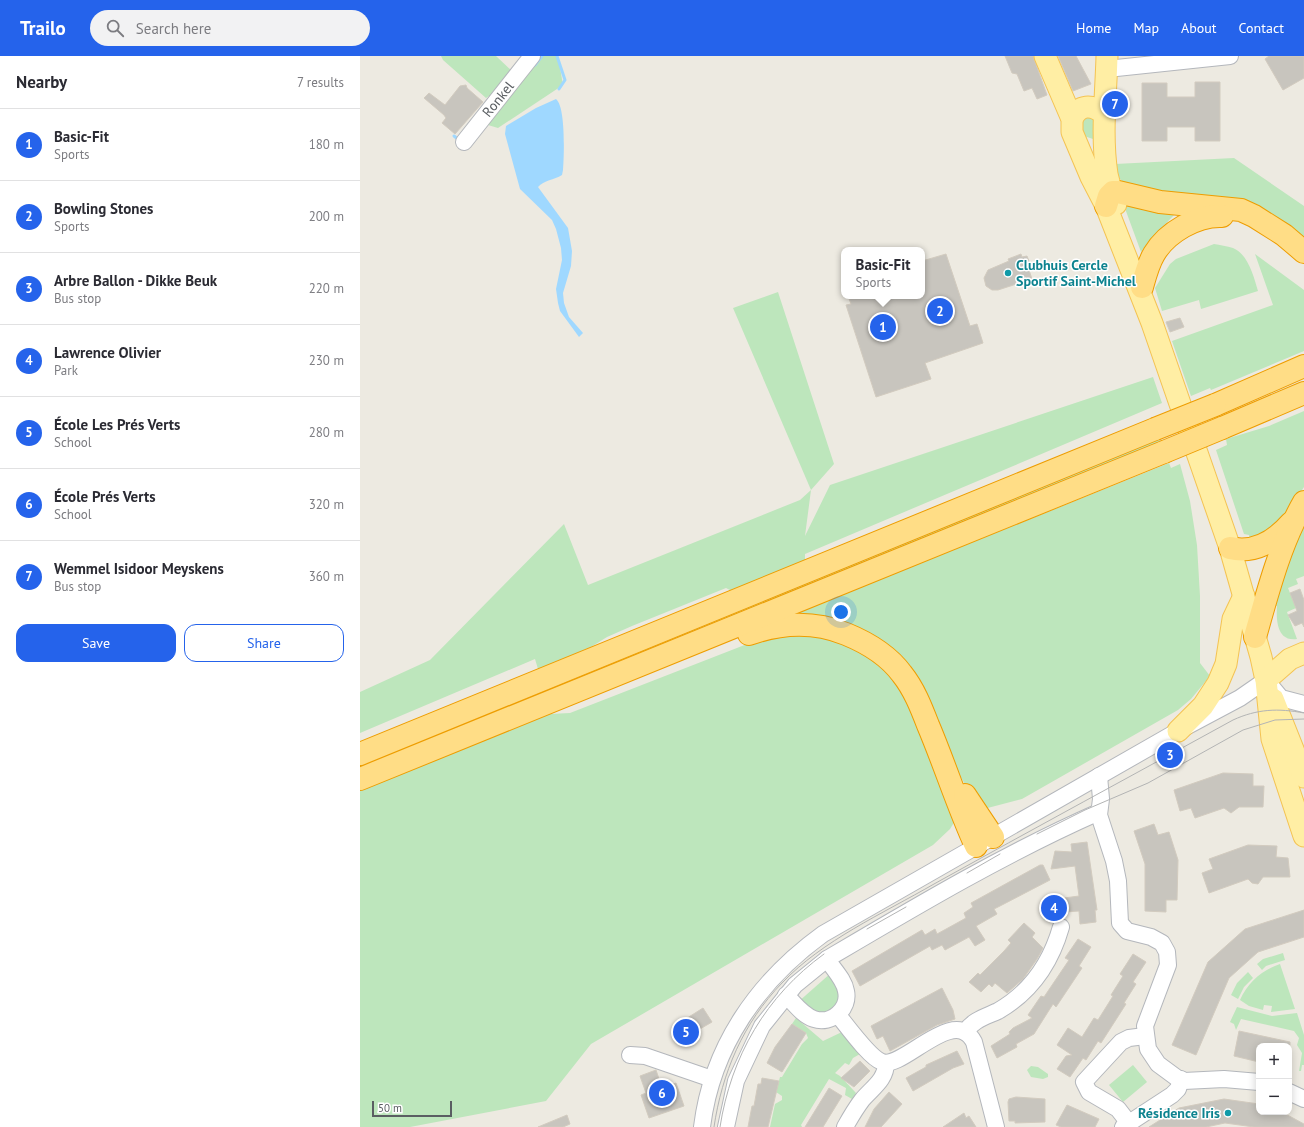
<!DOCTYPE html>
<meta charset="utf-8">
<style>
:root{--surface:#fff;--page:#f2f2f3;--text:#2b2b33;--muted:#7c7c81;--line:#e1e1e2;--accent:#2563eb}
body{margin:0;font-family:"PT Sans",sans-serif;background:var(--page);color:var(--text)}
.controls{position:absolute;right:12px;bottom:12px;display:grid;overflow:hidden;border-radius:8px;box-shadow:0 2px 10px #0003}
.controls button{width:36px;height:36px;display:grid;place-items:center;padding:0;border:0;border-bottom:1px solid var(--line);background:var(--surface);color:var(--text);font:20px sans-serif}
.scale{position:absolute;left:12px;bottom:10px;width:80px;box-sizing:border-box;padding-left:4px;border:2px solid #5a5e62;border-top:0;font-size:11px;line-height:14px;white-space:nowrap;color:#5a5e62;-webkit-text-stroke:3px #fff;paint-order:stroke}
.you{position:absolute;left:481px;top:556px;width:14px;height:14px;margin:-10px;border:3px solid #fff;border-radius:50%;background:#1a73e8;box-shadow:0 0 0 6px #1a73e833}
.badge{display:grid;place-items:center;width:26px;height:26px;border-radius:50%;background:var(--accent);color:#fff;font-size:13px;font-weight:700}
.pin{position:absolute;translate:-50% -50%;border:2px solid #fff;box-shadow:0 1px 4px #0006}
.popup{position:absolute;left:481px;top:191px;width:84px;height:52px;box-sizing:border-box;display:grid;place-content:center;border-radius:8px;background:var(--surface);filter:drop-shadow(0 1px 3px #0005);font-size:13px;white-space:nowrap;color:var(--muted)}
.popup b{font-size:15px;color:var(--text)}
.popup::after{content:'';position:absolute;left:50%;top:100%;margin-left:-8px;border:8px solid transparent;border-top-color:var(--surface)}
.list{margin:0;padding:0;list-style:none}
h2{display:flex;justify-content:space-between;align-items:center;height:52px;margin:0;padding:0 16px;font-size:17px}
h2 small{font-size:13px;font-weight:400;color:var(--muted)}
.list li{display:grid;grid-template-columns:26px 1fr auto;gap:12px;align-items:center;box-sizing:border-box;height:72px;padding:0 16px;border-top:1px solid var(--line)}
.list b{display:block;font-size:15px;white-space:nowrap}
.list p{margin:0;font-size:13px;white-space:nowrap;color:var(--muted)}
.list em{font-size:13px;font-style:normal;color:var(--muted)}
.actions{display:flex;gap:8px;padding:12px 16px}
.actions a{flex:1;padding:9px 0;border:1px solid var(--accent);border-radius:12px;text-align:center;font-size:14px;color:var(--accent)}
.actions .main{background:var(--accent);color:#fff}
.icon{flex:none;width:22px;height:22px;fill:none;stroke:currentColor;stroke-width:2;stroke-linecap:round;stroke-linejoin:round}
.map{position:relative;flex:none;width:944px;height:1071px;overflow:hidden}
header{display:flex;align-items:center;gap:24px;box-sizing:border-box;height:56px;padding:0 20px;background:var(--accent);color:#fff}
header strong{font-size:19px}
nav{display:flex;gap:22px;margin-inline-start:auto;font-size:14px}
.search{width:280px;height:36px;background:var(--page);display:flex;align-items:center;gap:10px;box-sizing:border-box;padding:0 14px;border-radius:22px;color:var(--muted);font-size:15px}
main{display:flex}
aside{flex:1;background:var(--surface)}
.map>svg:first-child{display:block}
</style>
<header>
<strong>Trailo</strong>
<div class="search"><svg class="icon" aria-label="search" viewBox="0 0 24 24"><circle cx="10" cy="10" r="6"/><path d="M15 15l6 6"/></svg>Search here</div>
<nav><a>Home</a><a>Map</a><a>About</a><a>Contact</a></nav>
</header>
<main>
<aside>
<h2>Nearby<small>7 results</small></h2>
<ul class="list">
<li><span class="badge">1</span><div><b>Basic-Fit</b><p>Sports</p></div><em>180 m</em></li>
<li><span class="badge">2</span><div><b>Bowling Stones</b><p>Sports</p></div><em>200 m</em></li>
<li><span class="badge">3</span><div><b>Arbre Ballon - Dikke Beuk</b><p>Bus stop</p></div><em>220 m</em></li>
<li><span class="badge">4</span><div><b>Lawrence Olivier</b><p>Park</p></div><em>230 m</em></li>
<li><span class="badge">5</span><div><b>École Les Prés Verts</b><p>School</p></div><em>280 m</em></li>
<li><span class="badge">6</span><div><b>École Prés Verts</b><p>School</p></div><em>320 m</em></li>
<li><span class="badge">7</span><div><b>Wemmel Isidoor Meyskens</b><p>Bus stop</p></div><em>360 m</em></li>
</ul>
<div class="actions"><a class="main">Save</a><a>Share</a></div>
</aside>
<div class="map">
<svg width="944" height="1071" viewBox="0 0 944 1071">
<rect width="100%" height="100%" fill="#edeae1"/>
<g fill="#bde6bc">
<path d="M81 0H136L152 15 130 41 129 40 126 42 83 4Z"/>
<path d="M178 0H198L203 29 138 72 128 69 131 57Z"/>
<path d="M735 60 736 80 733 83 724 80 720 61Z"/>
<path d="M874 102 944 150V190L823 143 764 127 757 120 755 108Z"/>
<path d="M763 147 815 158 788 186 781 196Z"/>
<path d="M854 188C860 189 867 190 873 192 888 198 894 221 898 235L841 253 839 244 802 255 795 232 810 208 816 203Z"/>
<path d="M895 198 944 234V295L851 334 850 332 831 340 812 285 913 249Z"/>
<path d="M418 236 474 408 451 434 445 480 470 429 793 321 802 347 445 498V505L372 535 366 532 272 570 247 581 231 591 178 613 175 603 0 677V636L70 604 204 468 228 529 440 444 451 434 373 252Z"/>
<path d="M944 355V431L919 470 890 485 889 479 884 478 856 394 867 389 866 383 909 370Z"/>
<path d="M799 381 801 388 0 714V707Z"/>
<path d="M809 407 811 412 820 408 830 445 837 489 840 540V607L850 620 831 643 818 654 662 743 620 754 526 593 417 565Z"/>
<path d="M944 465V520L936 523 938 528 928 532 936 552 927 556 937 583C917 586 916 564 917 550H913L915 533Z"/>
<path d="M448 577 511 597 548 638 595 765 590 773 573 789 231 988 186 1045 50 1071H0V734L190 658 210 657 400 583Z"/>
<path d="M696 847 699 848 700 857 696 861 693 858 686 864H684L681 856Z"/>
<path d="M923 897 925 904 906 910 902 914 897 908 903 903Z"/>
<path d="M920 908 935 953 911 956 912 950 904 949 903 954 889 950 880 944C888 926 902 914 920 908Z"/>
<path d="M888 916 893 922 884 931 878 943 871 939 877 927Z"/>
<path d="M471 917 484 938 467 961 437 947Z"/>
<path d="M877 951 912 960 937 957 944 979V1009H942L941 1015H939L942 997 937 989 939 982 934 975 881 963 876 974 874 968 870 966Z"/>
<path d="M436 962 463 985 482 976 500 998 493 1002 489 1009 485 1007 475 1017 480 1020 496 1037 492 1043 485 1039 486 1032 469 1023 441 1069 442 1071H410L415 1048 422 1044V1040L416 1036 420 1021H422L442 988 448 982 446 977 432 968Z"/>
<path d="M773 1009 787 1026 763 1046 749 1029Z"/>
<path d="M671 1010 678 1011 688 1018V1021L683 1023 671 1021 667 1014Z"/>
</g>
<path fill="#9fd8ff" d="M196 43C206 51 204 101 203 114L202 119C194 124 184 124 178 131L208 172 212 195 211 210 203 237 204 247 209 261 223 277 219 281 200 255 198 247 196 233 202 204 201 192 196 173 192 164 160 133 145 78 146 70 176 52Z"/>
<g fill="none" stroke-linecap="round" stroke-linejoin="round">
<g stroke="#9fd8ff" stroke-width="3">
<path d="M197 0 205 24 199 33"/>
<path d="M175 9 182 0"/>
<path d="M94 80 99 84"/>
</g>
</g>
<g fill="#c8c5be" stroke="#d2cbbf">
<path d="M645 0H673L687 39 677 43 672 32 664 35 657 18 652 17Z"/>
<path d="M698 0H716L731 28 713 35Z"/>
<path d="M909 0H944V22L923 34 905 3Z"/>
<path d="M835 26H860V85H835V71H807V85H782V27H807V41H835Z"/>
<path d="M106 29 107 32 123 46 95 78 82 67 86 62 84 59 64 42 69 37 85 49 100 30Z"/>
<path d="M586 198 610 270 617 268 623 287 565 307 571 323 516 341 486 249 491 248 488 240H562V205Z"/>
<path d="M661 198 662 201 667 200 672 213 669 214 672 223 638 234H632L626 230 624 222 628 214 649 205 648 203Z"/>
<path d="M820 262 824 271 810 276 806 266Z"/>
<path d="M940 533 944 544V571L942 567 935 570 928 559 937 555 930 537Z"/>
<path d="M863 717 893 718V730H904L903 751H879L871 757 864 752 835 762 831 752 820 755 814 734Z"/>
<path d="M794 768 798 779 809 776 818 804 817 844H806V856L785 855V808L774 775Z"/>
<path d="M727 786 737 854H735L736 866 720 868 719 855 705 856 704 842 719 840 715 810 691 813 695 795 712 796 711 788Z"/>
<path d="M888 789 917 790 916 801 928 802 930 821H903L898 828 892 827 888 823 849 837 842 817 853 813 849 803Z"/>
<path d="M680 809H683L690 824 640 850 634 853 637 858 616 870 625 884 615 890 609 881 585 894 582 889 572 894 570 890 500 930 492 915 562 874 565 879 575 873 577 878 597 867 606 862 604 857 613 851 611 847Z"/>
<path d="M944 854V881L898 896 869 922 836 999 812 989 848 906 885 873Z"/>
<path d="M664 867 675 877 672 881 683 892 677 903 663 923 647 937 635 927 632 931 629 928 621 936 609 926 618 917 620 919 644 895 651 887 648 884Z"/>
<path d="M718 883 731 891 719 910 722 912 696 951 693 948 674 978 656 988 657 991 637 1002 631 990 650 978 649 976 653 972 672 962 668 959 681 940 684 941 709 904 705 902Z"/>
<path d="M773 898 786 906 773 926 776 928 764 947 766 948 741 987 738 985 726 1004 723 1002 710 1021 697 1013 706 1000 712 999 697 989 708 972 722 981 734 962 738 964 753 940 751 939 763 920 760 918Z"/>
<path d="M582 932 593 954 595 963 577 969 530 995 523 980 517 983 511 970Z"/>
<path d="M343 952 352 966 321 984 313 971Z"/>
<path d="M432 968 446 977 422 1016 407 1007 415 991Z"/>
<path d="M879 975 930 986V990H899V1006L874 1000Z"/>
<path d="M597 995 604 1008 593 1012 553 1035 546 1022 566 1011V1009Z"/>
<path d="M500 1005 510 1015 494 1031 481 1022Z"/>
<path d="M296 1014 302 1032 316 1027 324 1050 289 1062 281 1039 286 1037 280 1020Z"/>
<path d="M402 1022 419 1025 408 1071H388L392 1050H394L398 1028H401Z"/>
<path d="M469 1032 482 1040 463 1071H445Z"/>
<path d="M529 1036 542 1048 521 1071H505L514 1053Z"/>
<path d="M656 1041 685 1043V1066L655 1067V1065H649L648 1046 649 1043Z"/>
<path d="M864 1043 899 1048V1056H922L944 1068V1071H894L865 1067 846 1071H789L819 1052Z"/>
<path d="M707 1049 739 1063 735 1071H701L696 1069Z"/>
<path d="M604 1057 606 1062 609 1060 616 1071H583Z"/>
<path d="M207 1059 210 1068 203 1071H178Z"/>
</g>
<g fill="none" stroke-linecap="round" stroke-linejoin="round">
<defs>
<g id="minor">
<path d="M747 13 870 0"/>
<path d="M104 86 172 0"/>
<path d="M739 720 741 743 739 759 754 805 758 825 760 867 767 875 791 881 802 887 807 896 808 909 785 970 788 993 798 1008 817 1022 824 1025 864 1023 899 1026"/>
<path d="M426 939C434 947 442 959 454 963 471 969 490 953 486 935 484 923 473 913 467 903"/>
<path d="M478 959C487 970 510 1002 522 1006 543 1014 594 948 614 986L636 1071"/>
<path d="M605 976C613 964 625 961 638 955 671 936 691 906 701 871"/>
<path d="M270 999 285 1000 352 1023"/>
<path d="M929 1036 944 1043"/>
<path d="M768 1066 758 1053 729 1036 724 1026 761 986 769 982 785 980"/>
<path d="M342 1071C352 990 398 925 463 878L818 675 880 642 906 624 921 642 944 648"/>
<path d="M366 1071 376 1025 402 970 435 929 467 903C555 851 644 798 739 756"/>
<path d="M485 1071C490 1062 496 1052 502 1044 512 1032 526 1024 526 1007"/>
<path d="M763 1071 812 1039 818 1033 821 1023"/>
</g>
<g id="major">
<path d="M685 0 712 63V76L731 121 746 150 792 267 870 492 901 601 906 624 912 683 944 780"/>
<path d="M747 0C746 39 741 79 747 118 749 128 753 138 756 148"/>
<path d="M712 63C719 48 732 48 744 58"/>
<path d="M906 624 930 603 944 597"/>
<path d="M913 643 944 721"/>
<path d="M818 675 843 650 858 627 866 608 873 563 884 540"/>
</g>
<g id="highway">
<path d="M746 150 749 140 753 136H758L800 146 881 154 894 160 924 179 944 196"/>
<path d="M782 231C785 220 788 208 794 198 807 176 837 159 862 160"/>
<path d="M855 349 944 310"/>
<path d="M862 372 944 337"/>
<path d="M870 492C895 498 916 484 931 467"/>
<path d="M389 578C420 567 454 565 486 578 508 587 528 599 542 618 554 633 561 651 568 669 585 709 598 751 616 790"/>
<path d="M895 581C908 535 920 488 944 446"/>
<path d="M0 698 795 373"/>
<path d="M0 723 804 396"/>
<path d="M605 739 633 781"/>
</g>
</defs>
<use href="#minor" stroke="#b4b7bc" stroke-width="18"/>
<use href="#major" stroke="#f4c353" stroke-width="23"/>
<use href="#highway" stroke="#ee9d00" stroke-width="24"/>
<use href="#minor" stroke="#fff" stroke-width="16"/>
<use href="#major" stroke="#ffeea4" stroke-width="21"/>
<use href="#highway" stroke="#ffdd86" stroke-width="22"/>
<g stroke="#b3b4b4" stroke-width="1">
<path d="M677 778 725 754 788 727 883 674 915 664 944 663"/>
<path d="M607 817 640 798"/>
<path d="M507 873 546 851"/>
<path d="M354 1071C362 1017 383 967 422 927 463 884 522 858 574 828 673 773 773 719 873 664 897 653 918 652 944 657"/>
<path d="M360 1071C371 1000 406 940 464 898"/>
</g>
<defs>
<g id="highway-bridge">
<path d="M795 373 855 349"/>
<path d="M804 396 862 372"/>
</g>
</defs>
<use href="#highway-bridge" stroke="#ee9d00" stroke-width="24" stroke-linecap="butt"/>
<use href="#highway-bridge" stroke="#ffdd86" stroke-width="22"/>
</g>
<g fill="#0f9aa8" stroke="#fff" stroke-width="1.5">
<circle cx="648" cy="217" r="4"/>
<circle cx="868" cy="1057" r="4"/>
</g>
<g text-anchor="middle" stroke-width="3" stroke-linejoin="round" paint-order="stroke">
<g font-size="14" fill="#5a5e62" stroke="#fff">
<text transform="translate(138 43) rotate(-51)" y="5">Ronkel</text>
</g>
<g font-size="14" font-weight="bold" fill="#0d838f" stroke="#fff" text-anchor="start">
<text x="656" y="214">Clubhuis Cercle<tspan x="656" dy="16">Sportif Saint-Michel</tspan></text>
<text x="860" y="1062" text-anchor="end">Résidence Iris</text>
</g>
</g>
</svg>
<div class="controls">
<button>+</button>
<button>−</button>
</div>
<div class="scale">50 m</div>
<div class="you"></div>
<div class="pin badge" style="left:523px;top:271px">1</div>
<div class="popup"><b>Basic-Fit</b>Sports</div>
<div class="pin badge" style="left:580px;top:255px">2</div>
<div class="pin badge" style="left:810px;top:699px">3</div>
<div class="pin badge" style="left:694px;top:852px">4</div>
<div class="pin badge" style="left:326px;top:976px">5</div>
<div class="pin badge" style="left:302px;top:1037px">6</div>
<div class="pin badge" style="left:755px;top:48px">7</div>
</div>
</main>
